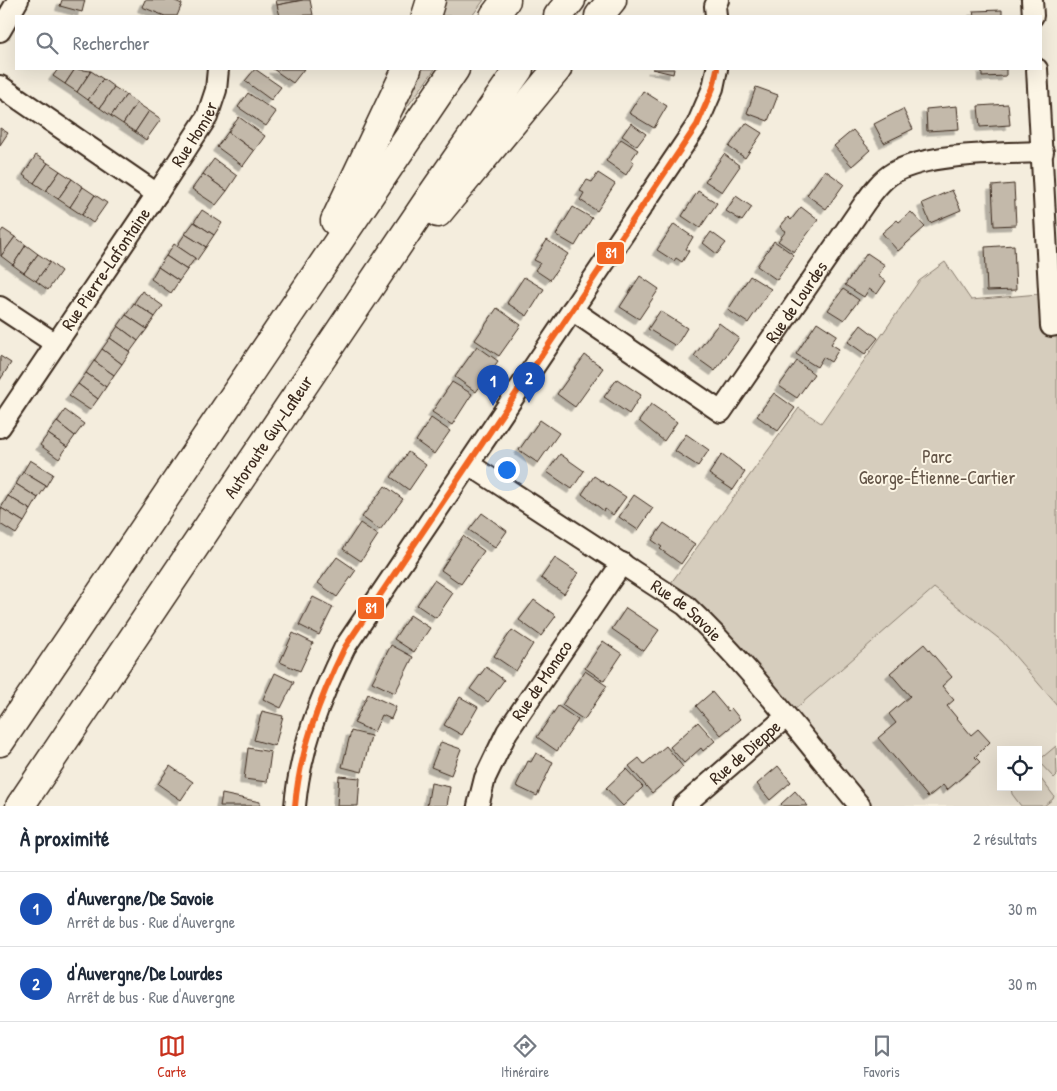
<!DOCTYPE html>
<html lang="fr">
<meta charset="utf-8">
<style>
:root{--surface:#fff;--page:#f6f6f7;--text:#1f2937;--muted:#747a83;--line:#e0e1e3;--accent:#c8321e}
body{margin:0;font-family:"Patrick Hand",sans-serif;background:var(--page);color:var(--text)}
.controls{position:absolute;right:15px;bottom:15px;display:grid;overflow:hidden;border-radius:0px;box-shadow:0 5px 20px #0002}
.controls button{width:45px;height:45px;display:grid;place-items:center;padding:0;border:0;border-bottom:1px solid var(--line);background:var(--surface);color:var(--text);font:25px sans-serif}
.you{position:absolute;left:506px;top:469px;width:18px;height:18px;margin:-12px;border:4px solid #fff;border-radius:50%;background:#1a73e8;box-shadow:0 0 0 8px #1a73e833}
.badge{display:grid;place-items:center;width:32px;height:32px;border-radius:50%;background:var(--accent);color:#fff;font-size:16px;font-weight:700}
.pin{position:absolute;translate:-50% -41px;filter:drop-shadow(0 1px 2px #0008)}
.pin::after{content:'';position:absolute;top:26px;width:18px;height:15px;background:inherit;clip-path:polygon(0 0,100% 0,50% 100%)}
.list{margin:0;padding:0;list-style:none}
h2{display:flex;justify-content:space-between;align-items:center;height:65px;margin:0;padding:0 20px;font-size:21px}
h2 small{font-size:16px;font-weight:400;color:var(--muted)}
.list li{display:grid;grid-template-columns:32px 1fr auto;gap:15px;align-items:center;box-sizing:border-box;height:75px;padding:0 20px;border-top:1px solid var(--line)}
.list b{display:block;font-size:19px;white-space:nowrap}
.list p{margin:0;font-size:16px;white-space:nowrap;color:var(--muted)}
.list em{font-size:16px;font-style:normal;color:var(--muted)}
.icon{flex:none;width:28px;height:28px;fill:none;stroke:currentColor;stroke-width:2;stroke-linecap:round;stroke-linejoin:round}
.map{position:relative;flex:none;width:1057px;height:806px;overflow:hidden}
.search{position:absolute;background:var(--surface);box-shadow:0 5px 20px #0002;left:15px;right:15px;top:15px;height:55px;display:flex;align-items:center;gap:12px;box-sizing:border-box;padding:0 18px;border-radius:0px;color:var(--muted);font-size:19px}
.sheet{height:215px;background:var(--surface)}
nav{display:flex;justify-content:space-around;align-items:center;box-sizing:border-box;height:70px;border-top:1px solid var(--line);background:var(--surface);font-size:14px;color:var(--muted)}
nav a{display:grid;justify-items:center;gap:2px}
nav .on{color:var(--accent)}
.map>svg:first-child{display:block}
</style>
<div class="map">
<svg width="1057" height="806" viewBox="0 0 1057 806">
<defs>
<filter id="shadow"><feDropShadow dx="-4.5" dy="4.5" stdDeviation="0" flood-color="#0004"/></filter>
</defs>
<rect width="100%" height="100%" fill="#f4eddd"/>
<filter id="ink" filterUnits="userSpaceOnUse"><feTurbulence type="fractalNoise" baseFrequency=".02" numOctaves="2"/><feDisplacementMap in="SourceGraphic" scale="10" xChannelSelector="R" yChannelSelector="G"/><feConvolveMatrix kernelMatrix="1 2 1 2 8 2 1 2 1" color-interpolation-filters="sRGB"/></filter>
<g filter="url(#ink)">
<path fill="#e5ddce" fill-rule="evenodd" d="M934 588 1002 641 1057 705V806H860L786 717ZM1001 750H1038V787H1001Z"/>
<g fill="#d6cdbd" stroke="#887c6e">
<path d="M441 0H484L472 16H436Z"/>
<path d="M417 69H435L397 121Z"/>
<path d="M945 262 971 300 1050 293 1051 326 1057 339V705L1002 641 934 588 786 717 665 591 799 408 821 423 919 281Z"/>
<path d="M1056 746 1057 775 1054 778 1038 761Z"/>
<path d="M1038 775 1054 796 1053 799 1044 806H1021L1012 794 1011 787H1038Z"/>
</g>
<g fill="#c3b9aa" stroke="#3b2a1e" filter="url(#shadow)">
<path d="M62 0H85L82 12 60 6Z"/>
<path d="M145 0H173L182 4 177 16H165L142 7Z"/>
<path d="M276 0H303L277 5Z"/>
<path d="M303 0H310L313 15 280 16 277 5Z"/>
<path d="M1002 10V16H974L973 11Z"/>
<path d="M58 69H75L65 84 53 76Z"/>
<path d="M75 69 91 71 77 92 65 84Z"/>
<path d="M255 69 281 87 271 100 245 81Z"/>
<path d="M273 69H304L293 83Z"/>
<path d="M652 69H674L673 74Z"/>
<path d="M982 69H1006V76L982 77Z"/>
<path d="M91 71 103 79 88 100 77 92Z"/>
<path d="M103 79 114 87 100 108 88 100Z"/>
<path d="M114 87 126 95 111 116 100 108Z"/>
<path d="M756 87 778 95 768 121 747 113Z"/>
<path d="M643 91 667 106 654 128 629 113Z"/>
<path d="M248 93 276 112 266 126 238 107Z"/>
<path d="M126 95 137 103 123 124 111 116Z"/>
<path d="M137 103 149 111 135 132 123 124Z"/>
<path d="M1008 104 1010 125 980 127 978 106Z"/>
<path d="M957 106 959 129 927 131 926 109Z"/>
<path d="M903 109 913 129 884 143 874 124Z"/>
<path d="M149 111 161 119 146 140 135 132Z"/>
<path d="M239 117 265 136 254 151 228 132Z"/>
<path d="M631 123 646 134 637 146 622 136Z"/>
<path d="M746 123 762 133 745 158 729 147Z"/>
<path d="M0 128 8 133 0 145Z"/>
<path d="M853 130 870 150 852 166 834 146Z"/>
<path d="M228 132 254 151 243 166 217 147Z"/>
<path d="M621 139 638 150 631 160 634 162 626 175 606 161Z"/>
<path d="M724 154 740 166 722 192 705 181Z"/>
<path d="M36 155 48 163 34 183 23 175Z"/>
<path d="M214 159 237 176 227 191 203 174Z"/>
<path d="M48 163 60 171 46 191 34 183Z"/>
<path d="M825 170 844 184 826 209 807 195Z"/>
<path d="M60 171 72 179 58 199 46 191Z"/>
<path d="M598 173 615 184 597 211 580 200 584 193 580 191 587 180 592 182Z"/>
<path d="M203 174 227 191 216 205 192 189Z"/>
<path d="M72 179 83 187 70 207 58 199Z"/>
<path d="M1014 184 1016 225 994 226 992 186Z"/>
<path d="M83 187 95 195 82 215 70 207Z"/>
<path d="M952 190 961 210 930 223 922 203Z"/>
<path d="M698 191 717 203 700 228 682 216Z"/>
<path d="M95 195 107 203 93 223 82 215Z"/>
<path d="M736 196 752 207 742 221 726 211Z"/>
<path d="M573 207 592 218 575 246 556 235Z"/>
<path d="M801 207 818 220 794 252 778 241 786 231 780 227 788 217 791 220Z"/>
<path d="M202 210 222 223 214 235 194 222Z"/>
<path d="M911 212 925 227 898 251 882 233 897 220 899 222Z"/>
<path d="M194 222 214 235 206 247 185 234Z"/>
<path d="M674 224 693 237 686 249 689 251 682 262 676 258 674 261 657 250Z"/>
<path d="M3 229 15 237 1 256 0 233Z"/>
<path d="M711 232 726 243 717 254 703 243Z"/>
<path d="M185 234 206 247 197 260 177 246Z"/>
<path d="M15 237 26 245 13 265 1 256Z"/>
<path d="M547 240 568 254 550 280 535 270 540 263 534 260Z"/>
<path d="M774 241 794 255 777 280 757 266Z"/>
<path d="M174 244 195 258 187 270 166 256Z"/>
<path d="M26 245 38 254 24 273 13 265Z"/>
<path d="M1014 245 1016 290 987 291 985 247Z"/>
<path d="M867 253 885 265 878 276 886 281 877 294 869 289 864 297 845 285Z"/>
<path d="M38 254 50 262 36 281 24 273Z"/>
<path d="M166 256 187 270 179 281 158 267Z"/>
<path d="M50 262 61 271 48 290 36 281Z"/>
<path d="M158 267 179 281 171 293 151 279Z"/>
<path d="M640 276 659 289 639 319 620 307Z"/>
<path d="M750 276 771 289 748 323 728 310Z"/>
<path d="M524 277 544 289 527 316 507 303Z"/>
<path d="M843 289 859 300 844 320 828 310Z"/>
<path d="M142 291 163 306 155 317 134 303Z"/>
<path d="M134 303 155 317 147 329 126 315Z"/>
<path d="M497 308 521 325 499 356 475 340Z"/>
<path d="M660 311 687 328 676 346 648 329Z"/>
<path d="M126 315 147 329 138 341 118 326Z"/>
<path d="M817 322 837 335 831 344 839 349 831 362 823 357 817 367 796 354Z"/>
<path d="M719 323 739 338 715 371 694 356Z"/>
<path d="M861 325 878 338 865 354 848 342Z"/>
<path d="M118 326 138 341 130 352 110 338Z"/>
<path d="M110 338 130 352 122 364 102 349Z"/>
<path d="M477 346 498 361 476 392 455 377Z"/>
<path d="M102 349 122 364 114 375 94 361Z"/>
<path d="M585 355 603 368 575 407 557 394Z"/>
<path d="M0 356 11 363 0 380Z"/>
<path d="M94 361 114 375 106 387 86 373Z"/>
<path d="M797 361 814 374 797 398 779 386Z"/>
<path d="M86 373 106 387 98 399 78 384Z"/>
<path d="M617 379 641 395 629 414 604 397Z"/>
<path d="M452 382 472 394 452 425 432 412Z"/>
<path d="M78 384 98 399 90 410 69 396Z"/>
<path d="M774 393 795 408 778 431 757 416Z"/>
<path d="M651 404 677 422 664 441 639 421Z"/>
<path d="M65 410 84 424 75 436 57 422Z"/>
<path d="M431 418 450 431 434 454 416 441Z"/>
<path d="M540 420 559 433 538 463 519 450Z"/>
<path d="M57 422 75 436 67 447 48 434Z"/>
<path d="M48 434 67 447 59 459 40 445Z"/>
<path d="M686 434 709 450 698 466 675 451Z"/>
<path d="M408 452 426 465 409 490 391 477Z"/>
<path d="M560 454 584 471 572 489 547 472Z"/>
<path d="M722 454 745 472 733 490 709 474Z"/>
<path d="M30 460 53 474 46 486 23 472Z"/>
<path d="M23 472 46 486 38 498 16 484Z"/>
<path d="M594 476 626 497 613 515 605 509 604 511 582 494Z"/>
<path d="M16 484 38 498 31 510 8 496Z"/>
<path d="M385 486 403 499 380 530 362 517Z"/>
<path d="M634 495 653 508 638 530 619 517Z"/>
<path d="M8 496 31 510 24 522 1 508Z"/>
<path d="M1 508 24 522 16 534 0 524Z"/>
<path d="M482 513 507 531 495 548 469 530Z"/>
<path d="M360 523 378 535 361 561 343 549Z"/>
<path d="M664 523 695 544 681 564 660 549 662 547 652 540Z"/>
<path d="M463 536 484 551 461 584 441 570Z"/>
<path d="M337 557 356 570 337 597 318 583Z"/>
<path d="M555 558 578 573 564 594 541 578Z"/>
<path d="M434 580 453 593 436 618 417 605Z"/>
<path d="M313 597 333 607 319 635 299 625Z"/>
<path d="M534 600 556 616 541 636 519 620Z"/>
<path d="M626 608 659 630 644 651 612 629Z"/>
<path d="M410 615 430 628 414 652 394 639Z"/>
<path d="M512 630 533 644 516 671 494 656Z"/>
<path d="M293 633 313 643 300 671 280 662Z"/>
<path d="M603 641 622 654 604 681 585 668Z"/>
<path d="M924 644 952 677 942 686 954 700 947 706 971 735 978 729 990 742 975 757 980 762 947 790 943 785 928 797 878 738 896 723 889 714 910 696 890 673Z"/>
<path d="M391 645 413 657 395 693 372 682Z"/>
<path d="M486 667 504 680 488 702 470 689Z"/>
<path d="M585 671 607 686 584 720 562 705Z"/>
<path d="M275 673 294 682 281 708 263 699Z"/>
<path d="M712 692 728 711 731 708 740 719 721 735 696 706Z"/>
<path d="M368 694 396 707 391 719 382 715 374 732 354 723Z"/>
<path d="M460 697 478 707 462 735 444 725Z"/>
<path d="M558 706 578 720 557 751 537 737Z"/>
<path d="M262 711 283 716 275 746 254 740Z"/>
<path d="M698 722 715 741 703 751 701 748 684 763 670 747Z"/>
<path d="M351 731 371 736 362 772 342 767Z"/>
<path d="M441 742 461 749 451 775 431 767Z"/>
<path d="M666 746 683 767 652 793 629 766 639 758 644 764Z"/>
<path d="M248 748 271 752 267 782 244 779Z"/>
<path d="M536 753 553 762 537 796 516 786 528 761 531 762Z"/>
<path d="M170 766 193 782 181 800 158 784Z"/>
<path d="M778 766 791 782 770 800 757 784Z"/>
<path d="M626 769 643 787 623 806 606 788Z"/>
<path d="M339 776 360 778 358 806H337Z"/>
<path d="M431 783 450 787 447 806H427Z"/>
<path d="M795 791 808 806H783L781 804Z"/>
<path d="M222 794 260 802V806H220Z"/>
</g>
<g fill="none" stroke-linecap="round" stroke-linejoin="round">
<defs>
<g id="minor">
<path d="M1032 0 1033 16"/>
<path d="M716 16 715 6 718 0"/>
<path d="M0 31 18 0"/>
<path d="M1037 69 1051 326 1057 325"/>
<path d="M0 86 157 194 0 427"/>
<path id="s1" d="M157 194 207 117 216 90 218 69"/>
<path d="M0 307 56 344"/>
<path id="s2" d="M572 310 721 412 864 204C872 193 881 180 893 173 930 152 1000 154 1043 152"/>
<path id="s3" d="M470 465 685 605C749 665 804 739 860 806"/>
<path d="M295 806C300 749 320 698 345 647L697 125 713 88 717 69"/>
<path id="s4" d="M478 806 485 778 507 732 622 563"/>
<path id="s5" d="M683 806 786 717"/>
</g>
<g id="highway">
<path d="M426 16 431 0"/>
<path d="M494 16 506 0"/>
<path d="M558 16 571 0"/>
<path d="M599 16 612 0"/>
<path d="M438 213 557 69"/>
<path d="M335 221 407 69"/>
<path d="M0 742 455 69"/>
<path id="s6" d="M20 806 431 196 519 69"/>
</g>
</defs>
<use href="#minor" stroke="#3b2a1e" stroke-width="24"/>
<use href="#highway" stroke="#3b2a1e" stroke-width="31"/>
<use href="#minor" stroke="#fcf5e5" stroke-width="20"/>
<use href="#highway" stroke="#fcf5e5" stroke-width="28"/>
<defs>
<path id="bus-1" d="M295 806C300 749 320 698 345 647L697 125 713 88 717 69"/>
</defs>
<use href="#bus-1" stroke="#fcf5e5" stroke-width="10"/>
<use href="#bus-1" stroke="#f26522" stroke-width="6"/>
</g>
</g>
<g text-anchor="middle" stroke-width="4" stroke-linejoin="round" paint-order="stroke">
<g font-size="18" fill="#3b2a1e" stroke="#fcf5e5">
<text dy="6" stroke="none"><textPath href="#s1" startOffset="71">Rue Homier</textPath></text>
<text transform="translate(106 269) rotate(-56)" y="6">Rue Pierre-Lafontaine</text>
<text dy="6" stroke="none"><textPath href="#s2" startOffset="314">Rue de Lourdes</textPath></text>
<text dy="6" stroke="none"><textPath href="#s6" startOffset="445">Autoroute Guy-Lafleur</textPath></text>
<text dy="6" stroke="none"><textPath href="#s3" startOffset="261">Rue de Savoie</textPath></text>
<text dy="6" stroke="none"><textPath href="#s4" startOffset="142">Rue de Monaco</textPath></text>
<text dy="6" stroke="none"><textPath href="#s5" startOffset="82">Rue de Dieppe</textPath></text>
</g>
<g font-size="18" fill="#625346" stroke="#fcf5e5">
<text x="937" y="463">Parc<tspan x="937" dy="21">George-Étienne-Cartier</tspan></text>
</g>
</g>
<g stroke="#fcf5e5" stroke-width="2">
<rect x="596" y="241" width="29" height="24" rx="5" fill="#f26522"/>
<rect x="357" y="596" width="28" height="24" rx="5" fill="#f26522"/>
</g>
<g font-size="14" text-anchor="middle" font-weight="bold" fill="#fff">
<text x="611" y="258">81</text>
<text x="371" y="613">81</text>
</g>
</svg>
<div class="controls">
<button><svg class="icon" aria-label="locate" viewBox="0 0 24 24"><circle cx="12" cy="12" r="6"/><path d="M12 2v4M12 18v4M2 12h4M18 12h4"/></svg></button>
</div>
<div class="you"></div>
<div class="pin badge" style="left:493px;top:406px;background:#1a4fb4">1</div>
<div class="pin badge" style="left:529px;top:403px;background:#1a4fb4">2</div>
<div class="search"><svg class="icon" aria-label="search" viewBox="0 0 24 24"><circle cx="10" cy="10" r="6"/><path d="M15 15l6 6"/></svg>Rechercher</div>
</div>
<section class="sheet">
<h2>À proximité<small>2 résultats</small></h2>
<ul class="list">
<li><span class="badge" style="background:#1a4fb4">1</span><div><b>d'Auvergne/De Savoie</b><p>Arrêt de bus · Rue d'Auvergne</p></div><em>30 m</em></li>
<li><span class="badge" style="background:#1a4fb4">2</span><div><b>d'Auvergne/De Lourdes</b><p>Arrêt de bus · Rue d'Auvergne</p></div><em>30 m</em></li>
</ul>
</section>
<nav>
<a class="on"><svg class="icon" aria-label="map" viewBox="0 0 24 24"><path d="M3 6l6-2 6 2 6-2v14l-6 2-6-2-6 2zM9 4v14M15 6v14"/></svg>Carte</a>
<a><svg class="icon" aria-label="directions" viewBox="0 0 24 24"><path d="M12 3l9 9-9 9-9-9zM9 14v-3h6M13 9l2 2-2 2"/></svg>Itinéraire</a>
<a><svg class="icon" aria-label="saved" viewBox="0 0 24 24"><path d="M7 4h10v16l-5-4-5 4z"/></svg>Favoris</a>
</nav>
